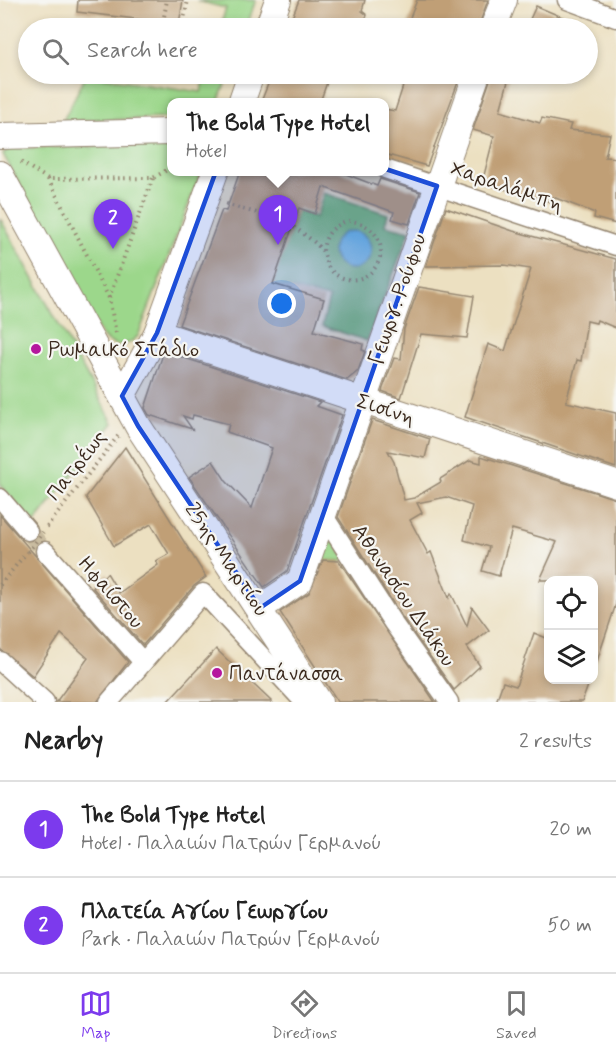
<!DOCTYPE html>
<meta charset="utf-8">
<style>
:root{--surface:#fff;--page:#f6f6f6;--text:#222;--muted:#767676;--line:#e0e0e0;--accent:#7c3aed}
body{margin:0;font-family:Mynerve,sans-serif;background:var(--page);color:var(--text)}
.controls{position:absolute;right:18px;bottom:18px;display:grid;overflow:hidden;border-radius:12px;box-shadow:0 3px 9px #0003}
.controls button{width:54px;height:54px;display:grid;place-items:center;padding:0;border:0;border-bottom:2px solid var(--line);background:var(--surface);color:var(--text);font:30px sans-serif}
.you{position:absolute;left:282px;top:304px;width:21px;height:21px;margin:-15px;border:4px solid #fff;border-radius:50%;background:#1a73e8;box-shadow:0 0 0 9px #1a73e833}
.badge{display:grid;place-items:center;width:39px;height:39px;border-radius:50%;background:var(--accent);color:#fff;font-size:20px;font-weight:700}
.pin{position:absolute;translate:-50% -50px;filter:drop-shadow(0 2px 3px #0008)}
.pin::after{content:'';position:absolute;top:32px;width:21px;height:18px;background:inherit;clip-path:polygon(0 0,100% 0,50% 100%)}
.popup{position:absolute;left:167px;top:98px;width:222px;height:78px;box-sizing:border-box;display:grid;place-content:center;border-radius:12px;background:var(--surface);filter:drop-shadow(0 2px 4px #0005);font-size:20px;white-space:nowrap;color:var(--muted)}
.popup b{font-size:22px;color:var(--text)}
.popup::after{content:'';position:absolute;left:50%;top:100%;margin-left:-12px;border:12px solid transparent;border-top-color:var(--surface)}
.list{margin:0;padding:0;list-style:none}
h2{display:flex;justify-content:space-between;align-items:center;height:78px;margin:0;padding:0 24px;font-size:26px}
h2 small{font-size:20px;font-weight:400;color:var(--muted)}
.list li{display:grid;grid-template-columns:39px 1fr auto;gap:18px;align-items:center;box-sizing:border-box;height:96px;padding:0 24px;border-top:2px solid var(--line)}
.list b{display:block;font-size:22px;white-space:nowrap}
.list p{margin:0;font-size:20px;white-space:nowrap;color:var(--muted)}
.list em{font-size:20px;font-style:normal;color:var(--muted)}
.icon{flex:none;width:33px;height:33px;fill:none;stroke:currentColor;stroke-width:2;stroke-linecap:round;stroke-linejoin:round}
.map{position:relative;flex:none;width:616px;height:702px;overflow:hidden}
.search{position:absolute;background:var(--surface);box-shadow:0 3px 9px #0003;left:18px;right:18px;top:18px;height:66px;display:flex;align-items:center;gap:15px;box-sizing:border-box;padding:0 21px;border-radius:33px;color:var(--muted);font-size:22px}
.sheet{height:270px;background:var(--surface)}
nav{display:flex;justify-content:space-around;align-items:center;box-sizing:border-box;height:84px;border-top:2px solid var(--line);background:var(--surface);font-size:16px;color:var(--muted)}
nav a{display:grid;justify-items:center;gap:3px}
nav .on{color:var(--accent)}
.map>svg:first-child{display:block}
</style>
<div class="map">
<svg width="616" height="702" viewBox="0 0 616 702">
<rect width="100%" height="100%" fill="#f6f6f2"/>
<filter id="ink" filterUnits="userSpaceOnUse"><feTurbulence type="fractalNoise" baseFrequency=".0167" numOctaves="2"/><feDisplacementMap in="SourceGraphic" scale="12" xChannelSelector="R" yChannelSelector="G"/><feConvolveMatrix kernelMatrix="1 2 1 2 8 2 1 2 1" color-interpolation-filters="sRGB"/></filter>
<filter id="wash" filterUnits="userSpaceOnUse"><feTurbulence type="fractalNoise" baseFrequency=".008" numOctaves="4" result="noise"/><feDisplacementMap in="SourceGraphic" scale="24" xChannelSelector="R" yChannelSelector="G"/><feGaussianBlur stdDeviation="1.35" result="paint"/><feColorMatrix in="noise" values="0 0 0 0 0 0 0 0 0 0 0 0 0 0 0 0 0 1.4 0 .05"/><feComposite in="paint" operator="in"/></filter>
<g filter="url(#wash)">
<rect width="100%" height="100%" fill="#ece0c1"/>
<g fill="#9cd78b" stroke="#6c8054" stroke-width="1.5">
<path d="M256 0 245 28H220L226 8 197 1Z"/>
<path d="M207 74H229L218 102 172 103 171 118 63 121 86 75 201 92Z"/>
<path d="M171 146 172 172H201L138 336C127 348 113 348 102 336L3 154 11 148Z"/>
<path d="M0 218 113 423 34 524 0 485Z"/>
<path d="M322 517 346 561 312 560Z"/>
</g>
<path fill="#7db877" stroke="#5c714a" stroke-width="1.5" d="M324 193 388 214 385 225 410 231 367 341 322 326 329 298 273 284 295 210 316 217Z"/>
<circle fill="#62b1dd" stroke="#4e6e7e" stroke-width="1.5" cx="352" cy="250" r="19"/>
<g id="blocks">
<g fill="#c09f76">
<path d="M78 0H183L179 24 77 12Z"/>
<path d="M299 0H365L362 11 367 15 362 28H288Z"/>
<path d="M417 0H488L478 28H406Z"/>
<path d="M536 6 588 28H526Z"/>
<path d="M272 74H330L320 102H261Z"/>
<path d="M407 74H461L427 166 384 154V109L395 111Z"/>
<path d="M492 74H510L500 111 540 123 542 118 571 124 569 130 610 134 605 157 616 158V224L594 218 595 213 553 197 552 202 482 183 494 136 473 130Z"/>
<path d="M240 171H338L377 186 380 179 420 192 409 224 392 219 394 212 323 187 315 214 299 208 273 284 324 299 314 331 363 344 362 350 365 351 358 371 347 380 179 325 222 210 226 211Z"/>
<path d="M446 208 513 231 616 259V328L597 320 596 323 587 321 581 361 577 360 566 402 616 413V468L465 417 488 344 505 351 531 269 504 265 426 266Z"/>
<path d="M419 287 474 296 467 338 421 334 401 398 382 391 394 358 401 359 404 329Z"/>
<path d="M169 353 320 402 316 406 342 415 287 571 264 587 189 477 213 461 226 481 252 508 272 448 227 432 229 424 193 415 192 419 183 416 192 429 149 415 145 408 163 354 168 356Z"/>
<path d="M372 420 430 439 425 458 388 451 394 462 404 500 414 498 441 482 440 479 470 460 481 463V456L616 499V604L597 661H594V580H540L557 542 512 529 499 576 482 571 489 547 464 540 472 506 446 497 417 503 422 513 410 520 428 554 431 552 449 598 451 593 467 626 472 607 489 630 467 647 480 666 454 690 402 617 338 517Z"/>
<path d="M125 447 206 577 194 586 143 645 93 588 107 573 119 593 158 565 156 561 169 554 151 524 114 546 86 497Z"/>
<path d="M0 515 128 662 97 702H56L88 658 61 634 33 676 0 649Z"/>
<path d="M323 560 339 561 435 702H338L280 612 309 593Z"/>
<path d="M534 633 549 639V680H590L582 702H496L503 682 516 686Z"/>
<path d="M216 649 272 702H167Z"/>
</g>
</g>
</g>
<g filter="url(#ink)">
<use href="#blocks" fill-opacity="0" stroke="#948570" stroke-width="1.5"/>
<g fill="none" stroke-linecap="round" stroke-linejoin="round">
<path stroke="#c9bca0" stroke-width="18" stroke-dasharray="18 9" stroke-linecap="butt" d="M28 531 45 551"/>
<defs>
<g id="street">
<path d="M567 0 616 18"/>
<path d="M385 169 616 246"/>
<path d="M0 498 28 531"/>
<path d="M322 513 393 623 449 702"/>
<path d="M45 551 143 662"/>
<path d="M0 661 45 702"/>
<path d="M109 702 203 593 304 702"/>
</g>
<g id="secondary">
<path d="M268 28 278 0"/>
<path d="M493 28 504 0"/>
<path d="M241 103 251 74"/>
<path d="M0 136 172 132"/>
<path d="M0 174 138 426 319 702"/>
<path d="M157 333 616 484"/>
<path d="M122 396 157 333 215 172"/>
<path d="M260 608 300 581 477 74"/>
</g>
</defs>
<use href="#street" stroke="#948570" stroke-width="21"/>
<use href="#secondary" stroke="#948570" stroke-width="28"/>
<g stroke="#948570" stroke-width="4" stroke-dasharray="1.5 4.5" stroke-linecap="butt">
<path d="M162 28 167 0"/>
<path d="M182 28 188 0"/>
<path d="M21 162 48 179 153 178 172 167"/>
<path d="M48 179 109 298 116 333"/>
<path d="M226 204C247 211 272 216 292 226 300 231 319 244 323 252 326 258 325 264 330 269 341 283 363 283 374 269 391 248 374 222 349 221 333 225 324 235 323 252"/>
<path d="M109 298 153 178"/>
<path d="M47 527 118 436"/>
<path d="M0 585 27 552"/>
</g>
<use href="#street" stroke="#fff" stroke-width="18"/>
<use href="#secondary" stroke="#fff" stroke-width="26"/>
<path stroke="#948570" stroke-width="4" stroke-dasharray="1.5 4.5" stroke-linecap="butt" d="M28 552 43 532"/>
</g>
</g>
<path fill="#1d4ed8" fill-opacity="0.2" stroke="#1d4ed8" stroke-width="4.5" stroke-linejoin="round" d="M235 119 437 186 300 581 260 608 138 426 122 396 157 333Z"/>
<g fill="#b5179e" stroke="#f6f6f2" stroke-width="2">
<circle cx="36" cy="349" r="6"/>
<circle cx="217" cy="673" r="6"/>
</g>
<g text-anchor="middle" stroke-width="4.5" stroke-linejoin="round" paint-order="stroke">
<g font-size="21" fill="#3b2a1e" stroke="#f6f6f2">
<text transform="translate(507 186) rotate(19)" y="7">Χαραλάμπη</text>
<text transform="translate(397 299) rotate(-71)" y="7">Γεωργ. Ρούφου</text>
<text transform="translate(386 409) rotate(18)" y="7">Σισίνη</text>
<text transform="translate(76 465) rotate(-52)" y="7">Πατρέως</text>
<text transform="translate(227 559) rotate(56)" y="7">25ης Μαρτίου</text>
<text transform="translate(111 592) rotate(49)" y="7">Ηφαίστου</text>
<text transform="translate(404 595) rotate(56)" y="7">Αθανασίου Διάκου</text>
</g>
<g font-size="21" fill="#3b2a1e" stroke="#f6f6f2" text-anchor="start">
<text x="48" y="356">Ρωμαικό Στάδιο</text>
<text x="229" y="680">Παντάνασσα</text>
</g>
</g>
</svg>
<div class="controls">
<button><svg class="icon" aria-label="locate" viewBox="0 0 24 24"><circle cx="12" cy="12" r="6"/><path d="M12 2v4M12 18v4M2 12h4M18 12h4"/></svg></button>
<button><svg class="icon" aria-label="layers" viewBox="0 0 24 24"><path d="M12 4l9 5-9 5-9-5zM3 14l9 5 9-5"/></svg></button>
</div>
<div class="you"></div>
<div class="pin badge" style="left:278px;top:245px">1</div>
<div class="popup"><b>The Bold Type Hotel</b>Hotel</div>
<div class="pin badge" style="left:113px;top:249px">2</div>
<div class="search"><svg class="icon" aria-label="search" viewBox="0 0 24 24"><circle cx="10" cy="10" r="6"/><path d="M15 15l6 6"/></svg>Search here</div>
</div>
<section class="sheet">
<h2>Nearby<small>2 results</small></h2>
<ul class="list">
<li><span class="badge">1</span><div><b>The Bold Type Hotel</b><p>Hotel · Παλαιών Πατρών Γερμανού</p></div><em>20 m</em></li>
<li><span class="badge">2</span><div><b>Πλατεία Αγίου Γεωργίου</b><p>Park · Παλαιών Πατρών Γερμανού</p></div><em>50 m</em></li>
</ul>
</section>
<nav>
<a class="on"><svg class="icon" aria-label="map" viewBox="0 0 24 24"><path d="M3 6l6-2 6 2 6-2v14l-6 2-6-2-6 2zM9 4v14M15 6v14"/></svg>Map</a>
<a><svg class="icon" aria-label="directions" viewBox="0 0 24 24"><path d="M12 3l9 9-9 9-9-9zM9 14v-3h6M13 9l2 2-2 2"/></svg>Directions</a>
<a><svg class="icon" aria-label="saved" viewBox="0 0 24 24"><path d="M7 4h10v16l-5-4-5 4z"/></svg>Saved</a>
</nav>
